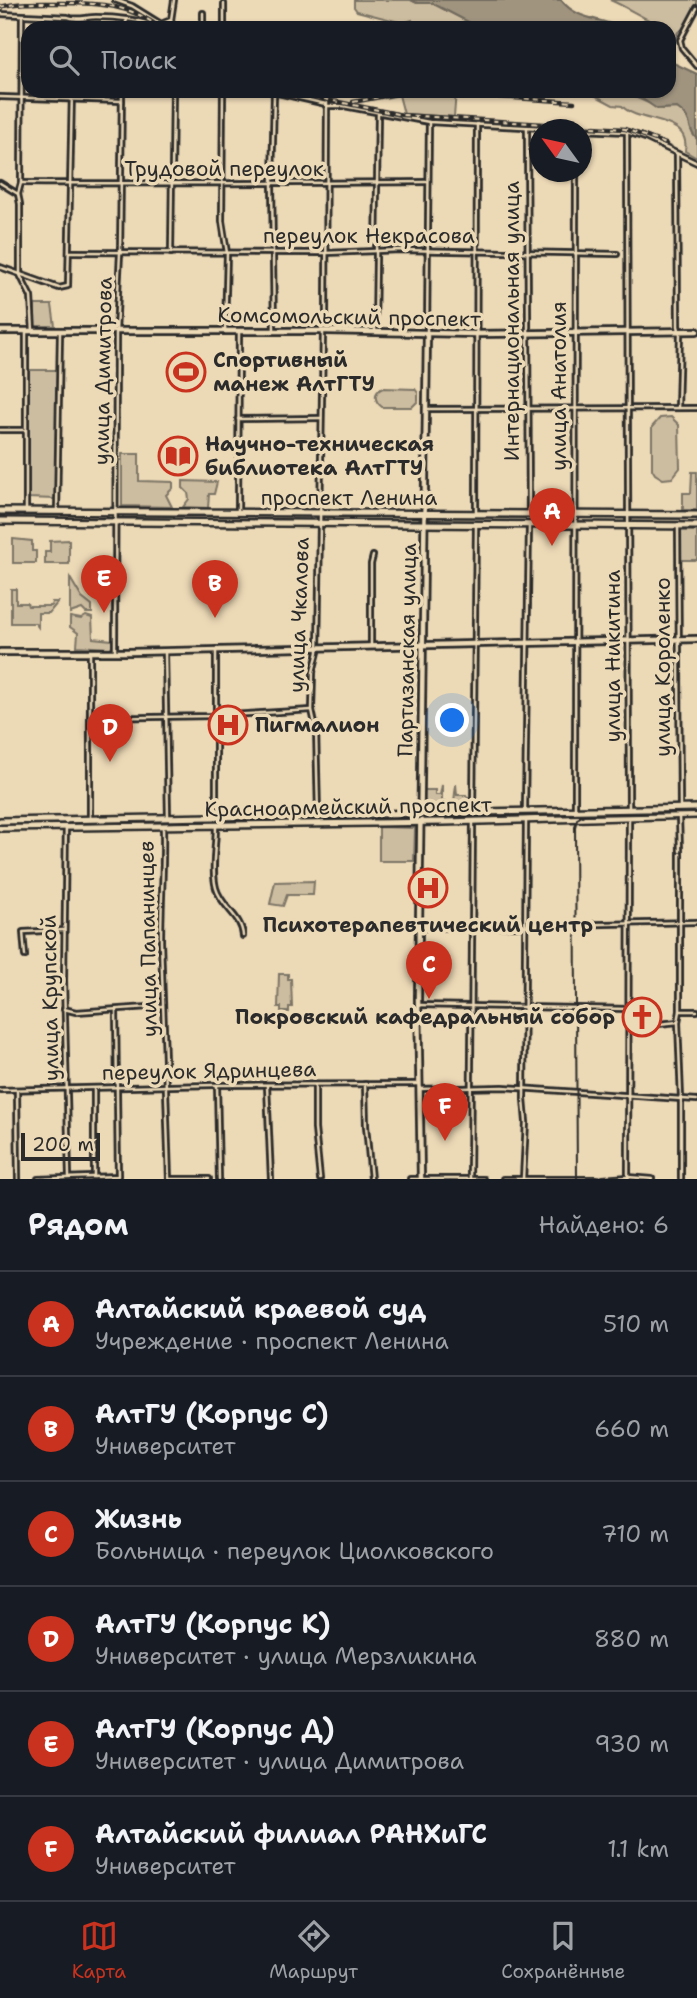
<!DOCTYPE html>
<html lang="ru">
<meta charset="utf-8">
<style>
:root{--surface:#171b24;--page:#242831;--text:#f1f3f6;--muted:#9ea1a6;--line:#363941;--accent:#c8321e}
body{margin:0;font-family:"Shantell Sans",sans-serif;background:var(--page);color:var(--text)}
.compass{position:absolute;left:529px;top:119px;width:63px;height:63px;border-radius:50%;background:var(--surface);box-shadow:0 2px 5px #0004;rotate:303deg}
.scale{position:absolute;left:21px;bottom:18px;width:79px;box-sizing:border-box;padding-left:7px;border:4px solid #2b2b2b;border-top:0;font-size:19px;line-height:24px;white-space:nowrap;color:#2b2b2b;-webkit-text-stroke:5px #ecd9b6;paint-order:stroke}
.you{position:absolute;left:453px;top:721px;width:24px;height:24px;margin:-18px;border:5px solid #fff;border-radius:50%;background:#1a73e8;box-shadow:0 0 0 10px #1a73e833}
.badge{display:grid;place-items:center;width:46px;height:46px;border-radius:50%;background:var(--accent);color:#fff;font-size:23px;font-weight:700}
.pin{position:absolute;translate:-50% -58px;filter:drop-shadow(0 2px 4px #0008)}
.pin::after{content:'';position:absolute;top:37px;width:24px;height:21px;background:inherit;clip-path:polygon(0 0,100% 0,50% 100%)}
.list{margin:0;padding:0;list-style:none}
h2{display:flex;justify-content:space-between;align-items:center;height:91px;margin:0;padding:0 28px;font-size:30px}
h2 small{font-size:23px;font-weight:400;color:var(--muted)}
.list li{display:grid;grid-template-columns:46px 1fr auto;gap:21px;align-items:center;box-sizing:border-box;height:105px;padding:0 28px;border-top:2px solid var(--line)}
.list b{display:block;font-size:26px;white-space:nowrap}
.list p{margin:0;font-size:23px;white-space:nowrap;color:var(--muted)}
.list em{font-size:23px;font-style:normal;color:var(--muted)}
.icon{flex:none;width:38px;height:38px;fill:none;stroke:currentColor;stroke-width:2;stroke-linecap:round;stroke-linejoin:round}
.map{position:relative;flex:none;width:697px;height:1179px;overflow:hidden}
.search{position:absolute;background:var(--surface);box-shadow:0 2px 5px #0004;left:21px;right:21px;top:21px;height:77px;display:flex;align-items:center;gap:18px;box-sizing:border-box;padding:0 24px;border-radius:21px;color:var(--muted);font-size:26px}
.sheet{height:721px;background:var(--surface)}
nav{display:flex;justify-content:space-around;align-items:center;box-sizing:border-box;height:98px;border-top:2px solid var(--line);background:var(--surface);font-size:19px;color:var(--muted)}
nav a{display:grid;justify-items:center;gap:4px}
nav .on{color:var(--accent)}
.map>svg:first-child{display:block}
</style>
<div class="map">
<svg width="697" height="1179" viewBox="0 0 697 1179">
<rect width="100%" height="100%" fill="#ecd9b6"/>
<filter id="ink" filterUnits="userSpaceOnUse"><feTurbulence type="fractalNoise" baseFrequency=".0143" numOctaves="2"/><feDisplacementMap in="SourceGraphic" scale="14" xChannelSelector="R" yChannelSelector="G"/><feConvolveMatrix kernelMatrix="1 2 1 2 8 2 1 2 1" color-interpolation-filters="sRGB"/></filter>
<g filter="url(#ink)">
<g fill="#cdbda0" stroke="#7c7466" stroke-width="2">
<path d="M354 0H411L417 3H432L480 28H416L412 20 403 23 357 11 354 7Z"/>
<path d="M610 0H697V8L685 28 678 32 673 44 669 41V28C648 23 630 8 610 0Z"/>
<path d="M387 91H456L454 117 404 114 399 95 385 98V92Z"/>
<path d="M587 91H621L662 109 677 108C696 121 685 128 697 139V158L685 151C691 115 639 125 622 106L613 105Z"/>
<path d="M35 305H52L55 326H35Z"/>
<path d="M29 370H57L55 499 28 498Z"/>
<path d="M383 388 415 389 418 393V401L412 407H382C374 401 373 392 383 388Z"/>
<path d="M671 417 679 425 680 468 672 478 663 479 655 474 652 469V427L660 418Z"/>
<path d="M122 454H139V481L173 482V488L166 495 172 507 122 506Z"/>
<path d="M692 472H697V510H683V493H691Z"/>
<path d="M183 481 217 482 214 494H209L208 508 183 507 189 499 188 493 183 488Z"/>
<path d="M0 513 108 514V520L0 519Z"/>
<path d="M123 514 310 516V522L123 520Z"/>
<path d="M327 516 419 517V523L327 522Z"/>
<path d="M430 517H569V524L430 523Z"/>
<rect x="632" y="518" width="65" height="6"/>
<rect x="680" y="531" width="17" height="29"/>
<path d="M13 539 32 541V551H36V563H13Z"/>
<path d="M69 540V564H45V552H50V541Z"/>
<path d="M70 578 82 598 92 606V613H86L82 609 70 613Z"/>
<path d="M11 589H16V603H27L28 606H51L52 602H58L49 613H38V627L35 623H11Z"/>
<path d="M86 616 92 618 93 638 112 640V646L110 648 77 646 78 633 70 627V617L81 619Z"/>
<path d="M456 784 457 795H466L471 802 470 808 431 809 425 807 423 790H435V795H440L442 785V802H454Z"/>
<path d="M379 827 415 828 414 861H379Z"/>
<path d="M314 881 313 895H287L283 906 270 904 275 882Z"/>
<path d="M279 974H288V979H291L292 1007H289V1012H281V1007H278Z"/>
</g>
<g fill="#a0947f" stroke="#716a5d" stroke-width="2">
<path d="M411 0H561C578 21 599 17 621 28H480L432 3H417Z"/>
<path d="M669 61 697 74V139C685 128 696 121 677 108L657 109 641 98 621 91H669Z"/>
</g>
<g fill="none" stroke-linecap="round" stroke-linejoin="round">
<defs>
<g id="street">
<path d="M115 0 132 6 161 24 171 20 173 28"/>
<path d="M697 8 680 40 682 48 697 66"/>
<path d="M0 14 68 17C76 21 86 17 96 17 112 17 145 19 157 28"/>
<path d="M22 16 21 183 18 194 20 204V275L31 297 33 331"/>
<path d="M171 20 174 0"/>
<path d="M123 28 127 20"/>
<path d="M203 28V13"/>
<path d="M224 28V4"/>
<path d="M223 91 222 221 227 253 225 331"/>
<path d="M269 91 326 104"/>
<path d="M304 91 321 94 327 100 326 317"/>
<path d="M274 94 272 183 274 331"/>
<path d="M0 97 122 101"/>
<path d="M326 106H344L429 122 580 130"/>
<path d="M527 128 529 512"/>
<path d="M582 130 627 132 645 138 697 163"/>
<path d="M627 132 629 808"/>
<path d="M677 154 678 326 680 334 678 408"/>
<path d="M0 183 18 194"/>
<path d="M21 183C156 184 292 183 427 182"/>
<path d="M70 252 326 253 400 250 617 254"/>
<path d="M171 253 173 91"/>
<path d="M0 267 59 288 68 286 72 91"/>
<path d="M26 331V510"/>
<path d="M375 331 378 114"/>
<path d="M427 333 429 122"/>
<path d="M427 409 697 408"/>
<path d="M238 419 321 418"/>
<path d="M0 430H25"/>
<path d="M57 511 60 333"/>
<path d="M238 513 239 331"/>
<path d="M476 514 477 124"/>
<path d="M678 526 680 806"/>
<path d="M371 645V564L373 556"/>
<path d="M90 651V819"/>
<path d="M165 651 168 818"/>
<path d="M115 652 116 332 120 253 122 91"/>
<path d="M90 718 214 716 312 710"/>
<path d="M525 809 529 526"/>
<path d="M473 810 476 526"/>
<path d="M575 811 576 172"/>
<path d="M318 813 316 729 312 710 313 672 318 652 323 331"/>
<path d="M679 816 680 851"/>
<path d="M216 817V649"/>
<path d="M66 820 64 980 69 1176"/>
<path d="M163 826C164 865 161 903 161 942L169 1179"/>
<path d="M216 826C216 845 211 869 216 888 221 907 242 916 243 936"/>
<path d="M680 854V1011L678 1022 681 1098V1179"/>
<path d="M420 928 697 922"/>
<path d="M25 956 23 932 64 930"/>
<path d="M419 1005 629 1009"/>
<path d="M64 1009 76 1012 163 1006"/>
<path d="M680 1011H697"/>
<path d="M629 1027 678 1022"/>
<path d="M365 1084 366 1126 371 1179"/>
<path d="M217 1085 219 1179"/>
<path d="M267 1086 271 1179"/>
<path d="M315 1086V1129L320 1179"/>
<path d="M94 1089V1177"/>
<path d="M419 1089 503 1087 697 1100"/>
<path d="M0 1090 214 1085 419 1084"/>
<path d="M17 1091 18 1179"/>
<path d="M38 1179 118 1176 116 1010"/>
<path d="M169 1179H209"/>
<path d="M410 1179H483"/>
<path d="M470 1179 473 821"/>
<path d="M503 1179H597"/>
<path d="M523 1179 526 1122 524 1099 526 820"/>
<path d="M603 1179 628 1177 652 1179"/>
<path d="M628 1179 629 818"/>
</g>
<g id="secondary">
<path d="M0 331H326L476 334 697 331"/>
<path d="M0 652H130L697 639"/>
<path d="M421 1179 418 998 427 333"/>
</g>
<g id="primary">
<path d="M0 511 697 515"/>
<path d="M0 521 697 526"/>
<path d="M0 821 697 808"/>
<path d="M0 828 444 822 697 815"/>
</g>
</defs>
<use href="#street" stroke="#2b2b2b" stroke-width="8"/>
<use href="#secondary" stroke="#2b2b2b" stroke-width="10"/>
<use href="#primary" stroke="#2b2b2b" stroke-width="10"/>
<use href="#street" stroke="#ecd9b6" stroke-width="2.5"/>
<use href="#secondary" stroke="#ecd9b6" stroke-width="4.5"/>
<use href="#primary" stroke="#ecd9b6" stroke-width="5"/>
<g stroke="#2b2b2b" stroke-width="2">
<path d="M0 825 697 813"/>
<path d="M577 1179 575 827 577 819 586 814"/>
</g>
<defs>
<g id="rail">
<path d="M0 7C20 2 40 3 61 3 98 3 130 4 160 28"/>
<path d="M285 91 402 115 625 129 666 144"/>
<path d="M415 91 574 102"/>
<path d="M353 102 412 91"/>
</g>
</defs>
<use href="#rail" stroke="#2b2b2b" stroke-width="4.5"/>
<use href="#rail" stroke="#ecd9b6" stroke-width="2" stroke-dasharray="5" stroke-linecap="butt"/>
</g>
</g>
<defs>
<symbol id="stadium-ring" viewBox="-11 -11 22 22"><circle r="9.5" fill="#ecd9b6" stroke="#c8321e" stroke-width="1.5"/><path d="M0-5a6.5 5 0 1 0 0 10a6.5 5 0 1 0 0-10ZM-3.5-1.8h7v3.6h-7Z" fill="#c8321e"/></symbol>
<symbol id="library-ring" viewBox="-11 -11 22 22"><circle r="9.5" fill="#ecd9b6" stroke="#c8321e" stroke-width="1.5"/><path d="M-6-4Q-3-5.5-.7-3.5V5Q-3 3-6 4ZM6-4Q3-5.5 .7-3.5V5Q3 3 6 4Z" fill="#c8321e"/></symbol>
<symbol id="hospital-ring" viewBox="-11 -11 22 22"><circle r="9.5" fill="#ecd9b6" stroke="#c8321e" stroke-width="1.5"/><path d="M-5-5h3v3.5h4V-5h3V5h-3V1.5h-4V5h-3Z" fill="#c8321e"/></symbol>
<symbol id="church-ring" viewBox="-11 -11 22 22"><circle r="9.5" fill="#ecd9b6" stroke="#c8321e" stroke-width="1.5"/><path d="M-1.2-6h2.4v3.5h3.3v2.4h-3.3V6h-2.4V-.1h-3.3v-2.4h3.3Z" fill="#c8321e"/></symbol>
</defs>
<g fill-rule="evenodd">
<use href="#stadium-ring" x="164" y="350" width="44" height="44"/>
<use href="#library-ring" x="156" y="434" width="44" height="44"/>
<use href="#hospital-ring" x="206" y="703" width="44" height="44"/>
<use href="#hospital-ring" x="406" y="866" width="44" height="44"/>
<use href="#church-ring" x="620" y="995" width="44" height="44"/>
</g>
<g text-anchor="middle" stroke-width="7" stroke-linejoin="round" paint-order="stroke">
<g font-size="21" fill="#2b2b2b" stroke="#ecd9b6">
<text x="224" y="176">Трудовой переулок</text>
<text x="369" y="243">переулок Некрасова</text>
<text transform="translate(349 317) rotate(1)" y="7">Комсомольский проспект</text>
<text transform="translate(512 321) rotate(-90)" y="7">Интернациональная улица</text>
<text transform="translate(103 371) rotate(-89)" y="7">улица Димитрова</text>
<text transform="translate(559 386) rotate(-90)" y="7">улица Анатолия</text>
<text x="349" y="505">проспект Ленина</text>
<text transform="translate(299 615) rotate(-88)" y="7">улица Чкалова</text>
<text transform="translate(407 650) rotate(-89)" y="7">Партизанская улица</text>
<text transform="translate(613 656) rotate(-90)" y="7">улица Никитина</text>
<text transform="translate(663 667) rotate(-90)" y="7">улица Короленко</text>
<text transform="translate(348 807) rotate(-1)" y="7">Красноармейский проспект</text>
<text transform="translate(148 939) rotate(-91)" y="7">улица Папанинцев</text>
<text transform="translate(50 998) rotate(-91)" y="7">улица Крупской</text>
<text transform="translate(209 1071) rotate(-1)" y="7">переулок Ядринцева</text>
</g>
<g font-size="21" font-weight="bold" fill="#2b2b2b" stroke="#ecd9b6" text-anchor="start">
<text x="213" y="367">Спортивный<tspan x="213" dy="24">манеж АлтГТУ</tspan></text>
<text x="205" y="451">Научно-техническая<tspan x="205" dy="24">библиотека АлтГТУ</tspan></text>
<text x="255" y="732">Пигмалион</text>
<text x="428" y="932" text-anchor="middle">Психотерапевтический центр</text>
<text x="615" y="1024" text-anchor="end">Покровский кафедральный собор</text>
</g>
</g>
</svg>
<svg class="compass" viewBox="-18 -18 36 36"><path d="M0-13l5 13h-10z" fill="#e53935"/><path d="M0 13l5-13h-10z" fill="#9ea1a6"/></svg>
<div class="scale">200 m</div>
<div class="you"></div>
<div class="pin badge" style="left:552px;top:546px">A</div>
<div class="pin badge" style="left:215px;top:618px">B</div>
<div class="pin badge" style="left:429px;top:999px">C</div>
<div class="pin badge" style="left:110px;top:762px">D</div>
<div class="pin badge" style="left:104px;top:613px">E</div>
<div class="pin badge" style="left:445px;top:1141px">F</div>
<div class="search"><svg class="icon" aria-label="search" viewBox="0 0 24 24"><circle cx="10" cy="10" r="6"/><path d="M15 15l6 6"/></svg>Поиск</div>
</div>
<section class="sheet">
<h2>Рядом<small>Найдено: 6</small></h2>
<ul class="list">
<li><span class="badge">A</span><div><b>Алтайский краевой суд</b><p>Учреждение · проспект Ленина</p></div><em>510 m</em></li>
<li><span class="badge">B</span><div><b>АлтГУ (Корпус С)</b><p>Университет</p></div><em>660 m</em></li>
<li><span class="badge">C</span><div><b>Жизнь</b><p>Больница · переулок Циолковского</p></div><em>710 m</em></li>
<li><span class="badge">D</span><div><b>АлтГУ (Корпус К)</b><p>Университет · улица Мерзликина</p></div><em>880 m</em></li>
<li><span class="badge">E</span><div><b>АлтГУ (Корпус Д)</b><p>Университет · улица Димитрова</p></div><em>930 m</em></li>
<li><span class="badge">F</span><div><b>Алтайский филиал РАНХиГС</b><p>Университет</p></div><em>1.1 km</em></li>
</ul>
</section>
<nav>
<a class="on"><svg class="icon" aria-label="map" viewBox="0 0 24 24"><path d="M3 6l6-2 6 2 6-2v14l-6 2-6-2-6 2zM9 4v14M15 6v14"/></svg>Карта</a>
<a><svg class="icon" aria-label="directions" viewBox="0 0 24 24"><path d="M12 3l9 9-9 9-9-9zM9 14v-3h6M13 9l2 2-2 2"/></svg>Маршрут</a>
<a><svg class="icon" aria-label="saved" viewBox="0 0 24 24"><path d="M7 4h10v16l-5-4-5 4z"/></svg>Сохранённые</a>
</nav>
